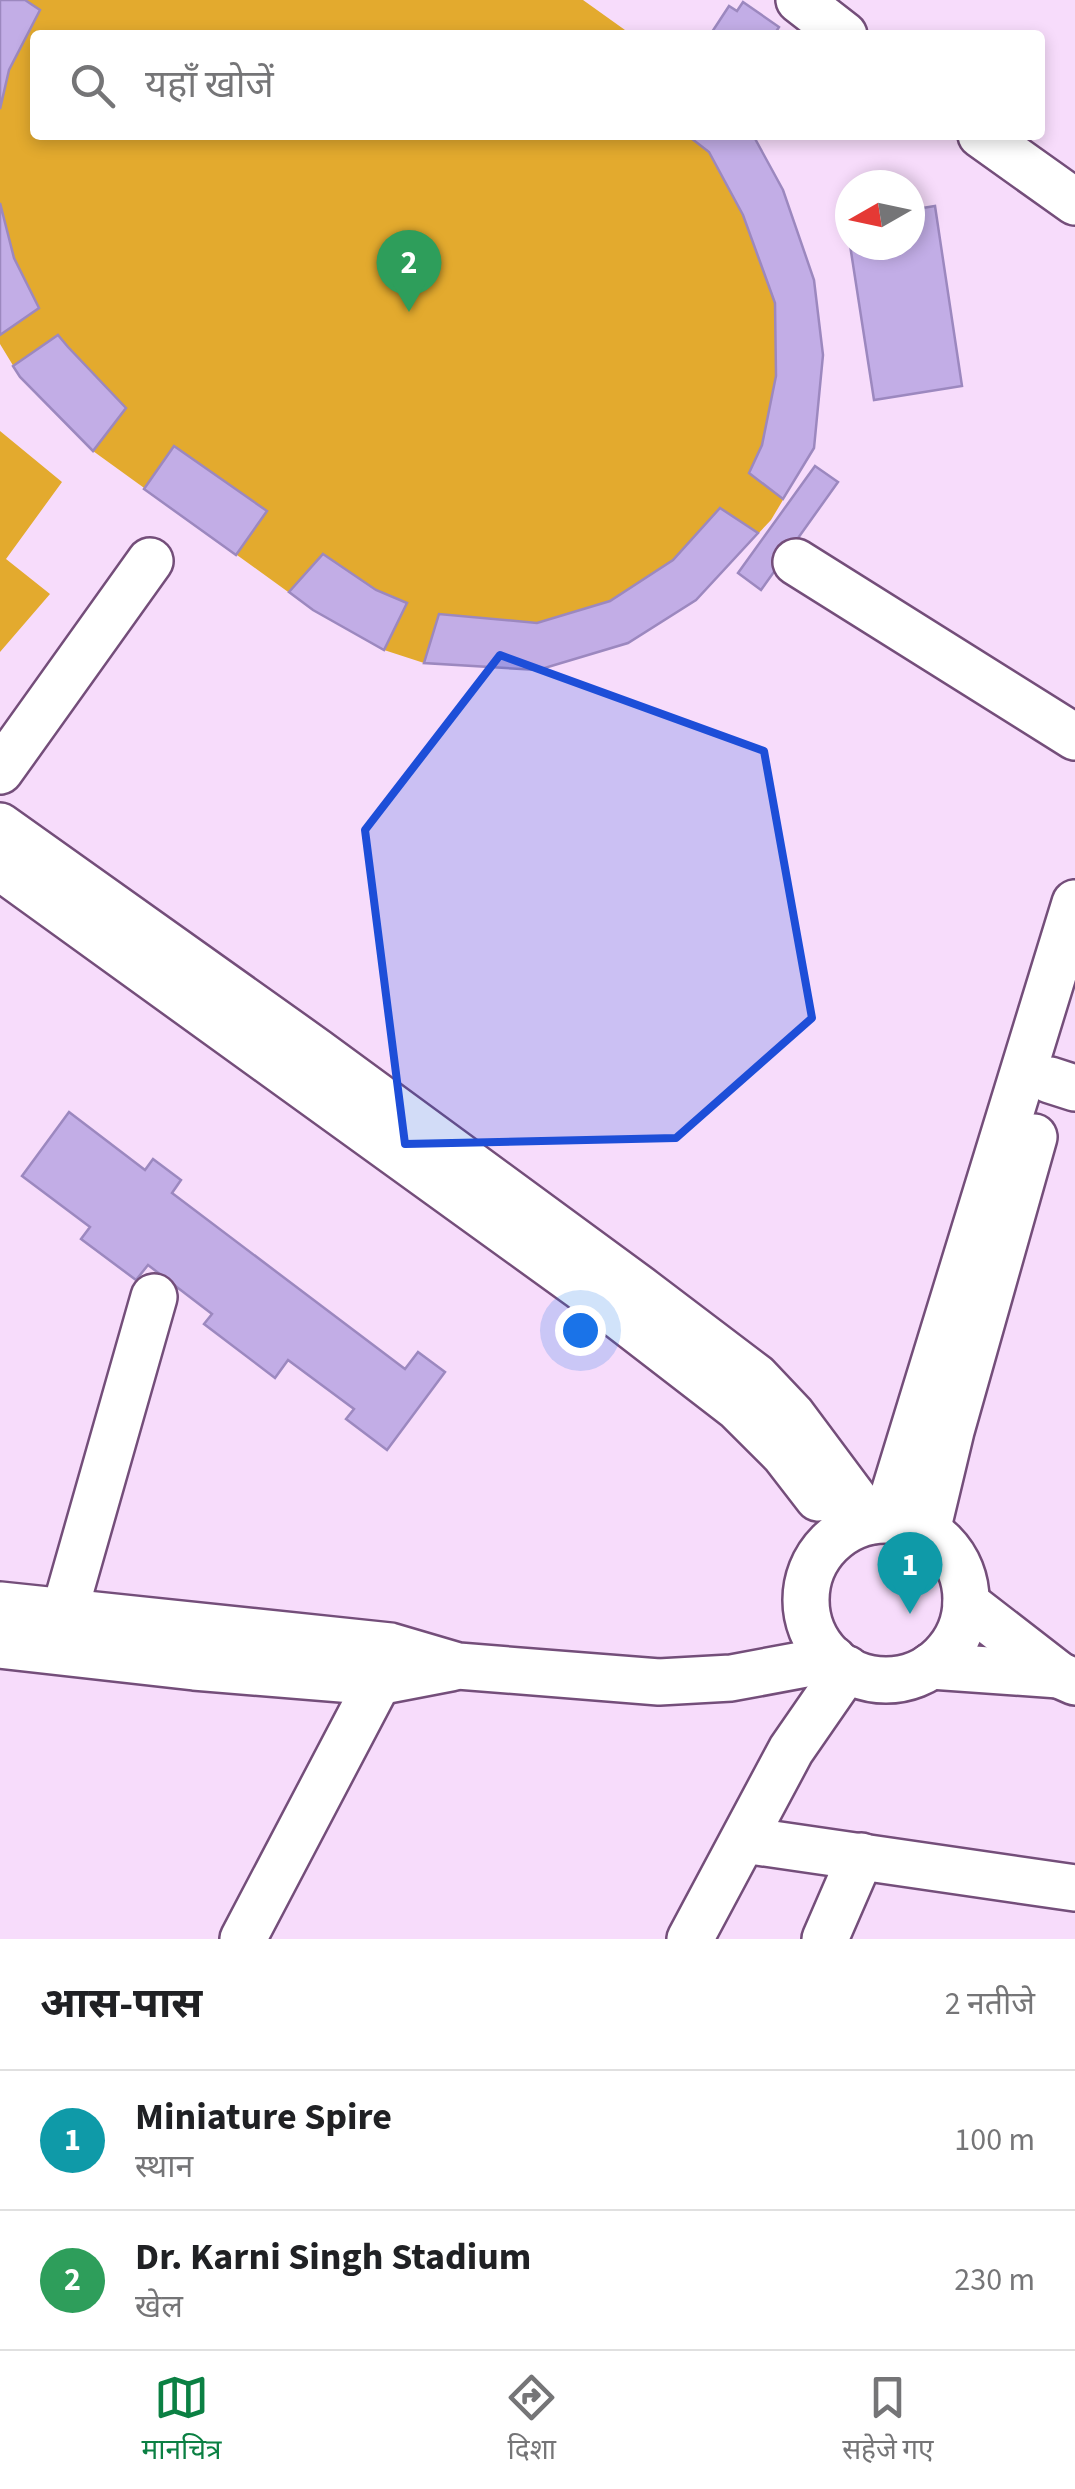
<!DOCTYPE html>
<html lang="hi">
<meta charset="utf-8">
<style>
:root{--surface:#fff;--page:#f2f2f2;--text:#202124;--muted:#757577;--line:#e0e0e0;--accent:#0b8043}
body{margin:0;font-family:"Source Sans 3","Noto Sans Devanagari",sans-serif;background:var(--page);color:var(--text)}
.compass{position:absolute;left:835px;top:170px;width:90px;height:90px;border-radius:50%;background:var(--surface);box-shadow:0 5px 15px #0003;rotate:261deg}
.you{position:absolute;left:580px;top:1330px;width:35px;height:35px;margin:-25px;border:8px solid #fff;border-radius:50%;background:#1a73e8;box-shadow:0 0 0 15px #1a73e833}
.badge{display:grid;place-items:center;width:65px;height:65px;border-radius:50%;background:var(--accent);color:#fff;font-size:32px;font-weight:700}
.pin{position:absolute;translate:-50% -82px;filter:drop-shadow(0 2px 5px #0008)}
.pin::after{content:'';position:absolute;top:52px;width:35px;height:30px;background:inherit;clip-path:polygon(0 0,100% 0,50% 100%)}
.list{margin:0;padding:0;list-style:none}
h2{display:flex;justify-content:space-between;align-items:center;height:130px;margin:0;padding:0 40px;font-size:42px}
h2 small{font-size:32px;font-weight:400;color:var(--muted)}
.list li{display:grid;grid-template-columns:65px 1fr auto;gap:30px;align-items:center;box-sizing:border-box;height:140px;padding:0 40px;border-top:2px solid var(--line)}
.list b{display:block;font-size:38px;white-space:nowrap}
.list p{margin:0;font-size:32px;white-space:nowrap;color:var(--muted)}
.list em{font-size:32px;font-style:normal;color:var(--muted)}
.icon{flex:none;width:55px;height:55px;fill:none;stroke:currentColor;stroke-width:2;stroke-linecap:round;stroke-linejoin:round}
.map{position:relative;flex:none;width:1075px;height:1939px;overflow:hidden}
.search{position:absolute;background:var(--surface);box-shadow:0 5px 15px #0003;left:30px;right:30px;top:30px;height:110px;display:flex;align-items:center;gap:25px;box-sizing:border-box;padding:0 35px;border-radius:10px;color:var(--muted);font-size:38px}
.sheet{height:410px;background:var(--surface)}
nav{display:flex;justify-content:space-around;align-items:center;box-sizing:border-box;height:140px;border-top:2px solid var(--line);background:var(--surface);font-size:28px;color:var(--muted)}
nav a{display:grid;justify-items:center;gap:5px}
nav .on{color:var(--accent)}
.map>svg:first-child{display:block}
</style>
<div class="map">
<svg width="1075" height="1939" viewBox="0 0 1075 1939">
<rect width="100%" height="100%" fill="#f7dcfb"/>
<g fill="#e3aa2e">
<path d="M0 0H583L632 35H35V135H753L783 190 814 280 823 355 814 448 771 520 696 600 628 643 424 663 384 650 313 610 93 451 20 377 0 344Z"/>
<path d="M0 431 62 482 6 559 50 594 0 652Z"/>
</g>
<g fill="#c2ade6" stroke="#9c88bf" stroke-width="2.5">
<path d="M0 0H25L40 10 9 70 0 109Z"/>
<path d="M743 2 779 27 774 35H710L729 6 737 11Z"/>
<path d="M687 135H753L783 190 814 280 823 355 814 448 783 499 749 473 762 445 776 376 775 303 743 215 709 152Z"/>
<path d="M0 203 14 258 39 308 0 335Z"/>
<path d="M935 206 962 386 874 400 850 245H910V210Z"/>
<path d="M58 335 68 347 126 408 93 451 20 377 13 366Z"/>
<path d="M174 446 267 511 236 555 144 489Z"/>
<path d="M815 466 838 482 761 590 738 573Z"/>
<path d="M720 508 758 533 696 600 628 643 538 670 424 663 439 614 537 623 610 601 673 560Z"/>
<path d="M323 554 376 590 407 603 384 650 313 610 289 592Z"/>
<path d="M69 1112 145 1170 153 1159 181 1180 172 1193 405 1369 418 1352 445 1372 387 1450 346 1419 354 1409 288 1360 275 1378 204 1324 212 1314 148 1265 136 1280 81 1239 90 1227 22 1176Z"/>
</g>
<g fill="none" stroke-linecap="round" stroke-linejoin="round">
<defs>
<g id="minor">
<path d="M799 0 844 35"/>
<path d="M981 135 1075 202"/>
<path d="M796 562 1075 737"/>
<path d="M0 771 150 561"/>
<path d="M0 826 316 1051 640 1289 756 1377 792 1415 871 1521"/>
<path d="M0 867 580 1286 738 1408 784 1454 818 1498"/>
<path d="M1050 1080 1075 1088"/>
<path d="M886 1519 1075 903"/>
<circle cx="886" cy="1600" r="80"/>
<path d="M927 1531 951 1431 1034 1137"/>
<path d="M966 1603 1059 1675 1075 1682"/>
<path d="M0 1605 390 1646 458 1666 659 1682 731 1678 833 1659"/>
<path d="M64 1613 154 1297"/>
<path d="M0 1645 194 1667 378 1682 451 1668"/>
<path d="M931 1666 1059 1675"/>
<path d="M744 1840 1075 1888"/>
<path d="M243 1939 378 1682 387 1656"/>
<path d="M690 1939 791 1750 847 1669"/>
<path d="M825 1939 861 1856"/>
</g>
</defs>
<use href="#minor" stroke="#744e7a" stroke-width="50"/>
<use href="#minor" stroke="#fff" stroke-width="45"/>
</g>
<path fill="#1d4ed8" fill-opacity="0.2" stroke="#1d4ed8" stroke-width="8" stroke-linejoin="round" d="M500 655 764 751 812 1018 676 1138 405 1144 365 830Z"/>
</svg>
<svg class="compass" viewBox="-18 -18 36 36"><path d="M0-13l5 13h-10z" fill="#e53935"/><path d="M0 13l5-13h-10z" fill="#757577"/></svg>
<div class="you"></div>
<div class="pin badge" style="left:910px;top:1614px;background:#0f9aa8">1</div>
<div class="pin badge" style="left:409px;top:312px;background:#2e9e5b">2</div>
<div class="search"><svg class="icon" aria-label="search" viewBox="0 0 24 24"><circle cx="10" cy="10" r="6"/><path d="M15 15l6 6"/></svg>यहाँ खोजें</div>
</div>
<section class="sheet">
<h2>आस-पास<small>2 नतीजे</small></h2>
<ul class="list">
<li><span class="badge" style="background:#0f9aa8">1</span><div><b>Miniature Spire</b><p>स्थान</p></div><em>100 m</em></li>
<li><span class="badge" style="background:#2e9e5b">2</span><div><b>Dr. Karni Singh Stadium</b><p>खेल</p></div><em>230 m</em></li>
</ul>
</section>
<nav>
<a class="on"><svg class="icon" aria-label="map" viewBox="0 0 24 24"><path d="M3 6l6-2 6 2 6-2v14l-6 2-6-2-6 2zM9 4v14M15 6v14"/></svg>मानचित्र</a>
<a><svg class="icon" aria-label="directions" viewBox="0 0 24 24"><path d="M12 3l9 9-9 9-9-9zM9 14v-3h6M13 9l2 2-2 2"/></svg>दिशा</a>
<a><svg class="icon" aria-label="saved" viewBox="0 0 24 24"><path d="M7 4h10v16l-5-4-5 4z"/></svg>सहेजे गए</a>
</nav>
